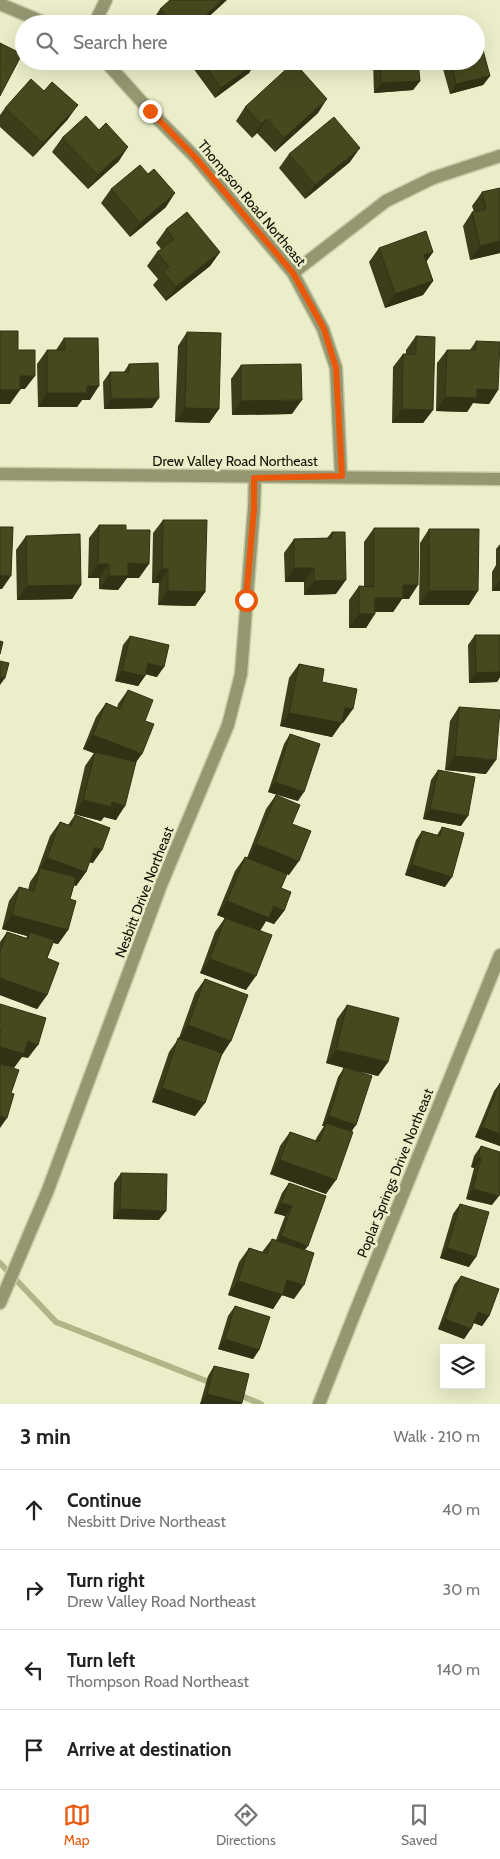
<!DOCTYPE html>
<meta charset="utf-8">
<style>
:root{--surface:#fff;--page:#f2f2f2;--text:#222;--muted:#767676;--line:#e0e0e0;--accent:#ea580c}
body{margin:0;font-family:Cabin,sans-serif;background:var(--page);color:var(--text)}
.controls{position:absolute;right:15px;bottom:15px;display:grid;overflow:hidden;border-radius:0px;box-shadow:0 5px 20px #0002}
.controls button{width:45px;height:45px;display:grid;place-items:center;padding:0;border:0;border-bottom:1px solid var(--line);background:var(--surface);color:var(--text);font:25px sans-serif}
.stop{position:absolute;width:15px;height:15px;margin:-11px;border:4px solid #ea580c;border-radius:50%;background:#fff}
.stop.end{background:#ea580c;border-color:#fff;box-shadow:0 1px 5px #0008}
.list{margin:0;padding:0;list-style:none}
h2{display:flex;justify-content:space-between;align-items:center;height:65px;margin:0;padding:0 20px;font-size:21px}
h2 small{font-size:16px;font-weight:400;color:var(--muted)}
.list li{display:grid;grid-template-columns:32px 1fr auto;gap:15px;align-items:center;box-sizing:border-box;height:80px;padding:0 20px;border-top:1px solid var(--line)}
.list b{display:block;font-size:19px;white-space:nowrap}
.list p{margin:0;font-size:16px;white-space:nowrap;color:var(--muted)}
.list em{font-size:16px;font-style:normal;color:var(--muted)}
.icon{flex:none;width:28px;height:28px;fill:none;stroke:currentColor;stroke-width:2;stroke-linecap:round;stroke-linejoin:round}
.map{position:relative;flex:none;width:500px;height:1404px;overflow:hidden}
.search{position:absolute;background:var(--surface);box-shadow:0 5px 20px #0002;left:15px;right:15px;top:15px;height:55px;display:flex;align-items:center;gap:12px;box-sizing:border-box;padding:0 18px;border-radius:28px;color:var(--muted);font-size:19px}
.sheet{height:385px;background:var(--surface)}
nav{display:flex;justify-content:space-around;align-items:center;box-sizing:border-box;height:70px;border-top:1px solid var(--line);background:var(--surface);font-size:14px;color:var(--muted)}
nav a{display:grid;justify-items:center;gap:2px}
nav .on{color:var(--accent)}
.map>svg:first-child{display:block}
</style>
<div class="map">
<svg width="500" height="1404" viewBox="0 0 500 1404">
<rect width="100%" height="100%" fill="#ebeec8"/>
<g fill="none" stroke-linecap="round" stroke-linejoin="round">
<g stroke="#b1b487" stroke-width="6">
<path d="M0 1263 56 1322 214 1384"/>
<path d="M237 1394 261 1404"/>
</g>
<defs>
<g id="street">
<path d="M0 4 48 24"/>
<path d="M94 24 106 0"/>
<path d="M105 61 150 111 195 157 293 273 323 329 336 368 341 476"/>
<path d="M293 273 386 201 433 178 500 156"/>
<path d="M0 474 500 479"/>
<path d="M0 1303 48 1190 161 885 228 725 241 674 254 508 255 477"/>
<path d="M319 1404 356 1310 500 955"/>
</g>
</defs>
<use href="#street" stroke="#c8cba9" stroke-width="15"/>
<use href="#street" stroke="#949770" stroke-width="12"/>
</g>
<g fill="#3c3e1a">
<path d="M160 9 201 24H150Z"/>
<path d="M192 61H254L249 73 215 98 190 64Z"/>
<path d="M373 61H421L418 62 420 81 413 90 374 93Z"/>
<path d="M448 61H476L490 76 483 85 450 94 443 69Z"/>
<path d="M245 107 318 113 275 152 257 133 252 138 236 121Z"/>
<path d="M5 108 68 119 33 157 0 127V115Z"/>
<path d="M99 130 119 161 88 189 52 152 62 138Z"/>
<path d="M289 154 350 162 305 199 279 168Z"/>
<path d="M148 174 166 207 130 237 101 203 111 189Z"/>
<path d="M500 188V253L470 260 463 226 472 212H474L472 206 482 192Z"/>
<path d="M166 229 220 252 210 266 166 301 153 285 158 279 147 266 157 252 161 249 156 243Z"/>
<path d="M379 248 433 252 426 262 433 281 423 295 385 308 369 262Z"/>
<path d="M187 332 219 409 209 423 175 422 178 346Z"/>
<path d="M416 336 433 410 423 423H392L393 367 403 354H406V350Z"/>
<path d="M64 338 90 400H82L77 407H38L37 364 47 350H56Z"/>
<path d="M476 341 498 390 489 404 473 403 467 412 436 411 437 363 447 350H470Z"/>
<path d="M129 364 152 408 104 409 103 382 110 372H124Z"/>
<path d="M241 365 292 414 232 415 231 379Z"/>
<path d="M163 520 205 592 195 606 158 605 159 583H152L153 533Z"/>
<path d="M99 525 126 530 139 578H127L118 590 99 589V578H88L89 538Z"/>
<path d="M374 528 409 599H402L393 612H375L366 628H349V600L359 586H364V542Z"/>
<path d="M429 529 469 605H419L420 543Z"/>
<path d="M332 532 336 594 304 595V582H285L284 553 294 539 327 538Z"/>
<path d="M26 536 81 585 72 599 17 600 16 550Z"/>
<path d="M500 544V591H492V572L496 565V549Z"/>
<path d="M475 635H500V677L497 682 469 683 468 645Z"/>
<path d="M130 636 157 677 145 674V676L138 686 115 681 123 645Z"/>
<path d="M299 664 322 682 343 723 342 722 332 737 280 726 289 678Z"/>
<path d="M128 690 145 721 136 763 116 820 104 817 101 821 74 814 85 766 94 753 83 749 96 717 106 703 117 708 118 704Z"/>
<path d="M459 707 486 774 445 770 450 721Z"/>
<path d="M290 734 298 801 268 792 284 744Z"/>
<path d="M438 770 461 826 423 819 431 780Z"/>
<path d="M276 795 292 824 289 875 287 874 281 888 284 911 274 924 266 921 260 931 246 990 200 973 215 932 225 918 217 915 235 871 245 857 247 858 266 809Z"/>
<path d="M75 815 93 863 89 862 86 872 76 886 74 885 70 899 68 930 58 944 53 943 47 958V995L37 1009 0 995V942L7 932 26 938 27 936 2 929 9 901 19 887 28 890 30 882 37 872 50 836 60 822 68 825Z"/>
<path d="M442 827 445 887 405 875 416 840 422 831 437 835Z"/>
<path d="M205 979 222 1055 195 1116 152 1102 169 1052 179 1038 195 993Z"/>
<path d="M347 1005 388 1062 378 1076 361 1072 352 1132 326 1194 270 1174 280 1146 290 1132 315 1141 317 1137 324 1126H322L338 1077 344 1068 326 1063 337 1019Z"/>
<path d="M500 1083V1146L475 1137 494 1091Z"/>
<path d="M481 1146 492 1205 466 1199 474 1168 471 1167 474 1156Z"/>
<path d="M121 1173 159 1220 113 1219 114 1183Z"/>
<path d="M289 1183 305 1250 294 1299 282 1295 273 1309 228 1295 239 1262 249 1248 262 1252 272 1239 276 1240 285 1216 274 1213 282 1193Z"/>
<path d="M460 1204 469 1267 440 1258 453 1214Z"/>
<path d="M461 1276 489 1316 482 1326 474 1323 464 1339 438 1329 454 1285Z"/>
<path d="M235 1306 259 1350 253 1359 218 1349 228 1316Z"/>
<path d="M214 1366 242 1403 241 1404H200L208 1376Z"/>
</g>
<g fill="#313215">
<path d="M222 0H227L201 24H196Z"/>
<path d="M256 63 249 73 215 98 221 88Z"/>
<path d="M490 76 483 85 450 94 456 84Z"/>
<path d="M420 81 413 90 374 93 381 83Z"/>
<path d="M327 99 318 113 275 152 284 138Z"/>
<path d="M78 105 68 119 33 157 43 143Z"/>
<path d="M267 119 257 133 252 138 261 124Z"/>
<path d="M128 147 119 161 88 189 98 175Z"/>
<path d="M360 148 350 162 305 199 315 185Z"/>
<path d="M175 193 166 207 130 237 140 223Z"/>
<path d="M500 241V253L470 260 480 246Z"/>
<path d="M220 252 210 266 166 301 176 287Z"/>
<path d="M433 252 423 266 424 255Z"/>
<path d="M433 281 423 295 385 308 395 294Z"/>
<path d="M20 376H35L25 389H10Z"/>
<path d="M87 386H99L90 400H82L77 407H38L47 393Z"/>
<path d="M477 389 498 390 489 404 473 403 467 412 436 411 445 397Z"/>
<path d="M0 390H20L10 404H0Z"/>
<path d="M159 398 152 408 104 409 111 399Z"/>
<path d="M302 400 292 414 232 415 241 401Z"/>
<path d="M185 408 219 409 209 423 175 422Z"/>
<path d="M402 409 433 410 423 423H392Z"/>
<path d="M128 563 149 564 139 578H127L118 590 99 589 109 576Z"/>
<path d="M98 564H109L99 578H88Z"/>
<path d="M294 568H314L304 582H285Z"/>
<path d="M162 569H168L159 583H152Z"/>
<path d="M0 575 11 576 2 589H0Z"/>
<path d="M346 580 336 594 304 595 314 581Z"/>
<path d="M500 580V591H492Z"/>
<path d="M81 585 72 599 17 600 27 586Z"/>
<path d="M403 585H418L409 599H402L393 612 366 611 375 598Z"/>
<path d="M168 591 205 592 195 606 158 605Z"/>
<path d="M429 591H478L469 605H419Z"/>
<path d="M359 614H375L366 628H349Z"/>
<path d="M148 663 164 667 157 677 141 673Z"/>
<path d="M122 671 145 676 138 686 115 681Z"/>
<path d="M500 672V677L497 682 469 683 476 673Z"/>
<path d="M0 677 5 678 0 685Z"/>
<path d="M345 707 353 709 343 723 335 721Z"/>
<path d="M289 713 342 723 332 737 280 726Z"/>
<path d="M93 735 142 754 132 768 83 749Z"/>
<path d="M455 756 496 760 486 774 445 770Z"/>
<path d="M275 782 304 792 298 801 268 792Z"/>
<path d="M83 800 112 802 125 806 116 820 104 817 101 821 74 814Z"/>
<path d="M430 809 468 816 461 826 423 819Z"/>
<path d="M256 844 299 861 289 875 247 858Z"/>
<path d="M95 847 102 850 93 863 85 861Z"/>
<path d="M47 858 86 872 76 886 39 872 40 868 37 872Z"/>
<path d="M412 865 452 877 445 887 405 875Z"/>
<path d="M227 901 274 906 284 911 274 924 266 921 259 932 217 915Z"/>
<path d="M12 915 68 930 58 944 29 936 30 932 27 936 2 929Z"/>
<path d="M210 959 256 976 246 990 200 973Z"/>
<path d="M0 978 47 995 37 1009 0 995Z"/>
<path d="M188 1025 231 1041 222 1055 178 1039Z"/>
<path d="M28 1041 38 1045 28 1058 22 1057 14 1068 0 1064V1047Z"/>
<path d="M336 1050 388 1062 378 1076 326 1063Z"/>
<path d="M162 1088 205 1103 195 1116 152 1102Z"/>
<path d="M0 1116 7 1118 0 1128Z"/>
<path d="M329 1116 356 1125 349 1135 326 1123 324 1126H322Z"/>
<path d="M482 1127 500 1134V1146L475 1137Z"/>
<path d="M478 1157 481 1158 474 1168 471 1167Z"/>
<path d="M280 1160 336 1180 326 1194 270 1174Z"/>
<path d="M473 1189 499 1196 492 1205 466 1199Z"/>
<path d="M281 1203 292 1206 285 1216 274 1213Z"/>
<path d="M120 1209 166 1211 159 1220 113 1219Z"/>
<path d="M281 1236 308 1246 301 1255 274 1246Z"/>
<path d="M447 1248 476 1257 469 1267 440 1258Z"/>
<path d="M287 1280 304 1285 294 1299 282 1295 273 1309 228 1295 238 1281Z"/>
<path d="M478 1312 489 1316 482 1326 471 1322Z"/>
<path d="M445 1319 471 1329 464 1339 438 1329Z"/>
<path d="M225 1339 259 1350 253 1359 218 1349Z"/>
<path d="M207 1394 242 1403 241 1404H200Z"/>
</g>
<g fill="#46481e" stroke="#313215">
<path d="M170 0H222L196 24H173L160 9Z"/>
<path d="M0 43 22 54 0 96Z"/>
<path d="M483 50 490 76 456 84 451 61H476V52Z"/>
<path d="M202 61H254L256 63 221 88Z"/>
<path d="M380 61H418L420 81 381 83Z"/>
<path d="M294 62 327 99 284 138 267 119 261 124 245 107Z"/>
<path d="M31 79 44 91 52 82 78 105 43 143 5 108Z"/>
<path d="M86 116 99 130 106 123 128 147 98 175 62 138Z"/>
<path d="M334 117 360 148 315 185 289 154Z"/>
<path d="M140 165 148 174 154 169 175 193 140 223 111 189Z"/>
<path d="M500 188V241L480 246 472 212 486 209 482 192Z"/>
<path d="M187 212 220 252 176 287 163 272 169 267 157 252 174 239 166 229Z"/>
<path d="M426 231 433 252 424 255 433 281 395 294 379 248Z"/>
<path d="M0 331H18V350H35V376H20V390H0Z"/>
<path d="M187 332 221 333 219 409 185 408Z"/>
<path d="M416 336 435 337 433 410 402 409 403 354H416Z"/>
<path d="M64 338H98L99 386H87V393H47V350H65Z"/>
<path d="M476 341 500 342 498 390 477 389V398L445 397 447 350H476Z"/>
<path d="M158 363 159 398 111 399 110 372H129V364Z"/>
<path d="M301 364 302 400 241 401V365Z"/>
<path d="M163 520H207L205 592 168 591V569H162Z"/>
<path d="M99 525H126V530H150L149 564 128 563V576H109V564H98Z"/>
<path d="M0 527H13L11 576 0 575Z"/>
<path d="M374 528H419L418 585H403V598H375V614H359V586L374 587Z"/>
<path d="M429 529H479L478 591H429Z"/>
<path d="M332 532H345L346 580 314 581V568H294V539L332 538Z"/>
<path d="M80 534 81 585 27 586 26 536Z"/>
<path d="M475 635H500V672L476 673Z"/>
<path d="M130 636 169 645 164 667 148 663 145 676 122 671Z"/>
<path d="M0 641 3 642 0 654Z"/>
<path d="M0 661 9 663 5 678 0 677Z"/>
<path d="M299 664 324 669 322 682 357 689 353 709 345 707 342 723 289 713Z"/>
<path d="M128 690 153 700 145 721 154 724 142 754 93 735 106 703 120 709Z"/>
<path d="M459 707 500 710 496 760 455 756Z"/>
<path d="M290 734 320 744 304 792 275 782Z"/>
<path d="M95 752 136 762 125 806 112 802 111 807 83 800Z"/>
<path d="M438 770 475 777 468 816 430 809Z"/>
<path d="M276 795 300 805 292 824 311 831 299 861 256 844Z"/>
<path d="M75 815 110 828 102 850 95 847 86 872 47 858 60 822 71 826Z"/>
<path d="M442 827 464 833 452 877 412 865 422 831 440 836Z"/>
<path d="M245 857 287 874 281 888 291 892 284 911 274 906 269 918 227 901Z"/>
<path d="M40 868 76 877 70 899 76 901 68 930 12 915 19 887 34 891Z"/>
<path d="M225 918 272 935 256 976 210 959Z"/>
<path d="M7 932 28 939 30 932 54 940 47 958 59 963 47 995 0 978V952Z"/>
<path d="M205 979 248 995 231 1041 188 1025Z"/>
<path d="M0 1004 46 1018 38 1045 28 1041 24 1054 0 1047V1029L1 1025 0 1024Z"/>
<path d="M347 1005 399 1018 388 1062 336 1050Z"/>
<path d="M178 1038 222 1053 205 1103 162 1088Z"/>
<path d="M0 1064 19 1070 11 1093 14 1094 7 1118 0 1116Z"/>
<path d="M344 1067 372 1076 356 1125 329 1116Z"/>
<path d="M500 1083V1134L482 1127Z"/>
<path d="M326 1123 353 1132 336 1180 280 1160 290 1132 319 1142Z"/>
<path d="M481 1146 500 1152V1193L499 1196 473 1189 481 1158 478 1157Z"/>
<path d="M121 1173 167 1174 166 1211 120 1209Z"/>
<path d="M289 1183 326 1196 308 1246 281 1236 292 1206 281 1203Z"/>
<path d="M460 1204 489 1212 476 1257 447 1248Z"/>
<path d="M272 1239 314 1253 304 1285 287 1280 283 1295 238 1281 249 1248 267 1254Z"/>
<path d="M461 1276 499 1289 489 1316 478 1312 471 1329 445 1319Z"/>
<path d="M235 1306 270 1317 259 1350 225 1339Z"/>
<path d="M214 1366 249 1374 242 1403 207 1394Z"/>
</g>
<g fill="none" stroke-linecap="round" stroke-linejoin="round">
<path stroke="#ea580c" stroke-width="6" d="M150 111 195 157 293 273 324 329 336 368 342 476 254 478V508L246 600"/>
</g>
<g text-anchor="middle" stroke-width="5" stroke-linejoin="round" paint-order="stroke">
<g font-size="14" fill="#121306" stroke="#ebeec8">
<text transform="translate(252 203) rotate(50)" y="5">Thompson Road Northeast</text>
<text x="235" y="466">Drew Valley Road Northeast</text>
<text transform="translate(144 892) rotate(-69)" y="5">Nesbitt Drive Northeast</text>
<text transform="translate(395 1173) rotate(-68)" y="5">Poplar Springs Drive Northeast</text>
</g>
</g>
</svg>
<div class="controls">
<button><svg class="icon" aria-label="layers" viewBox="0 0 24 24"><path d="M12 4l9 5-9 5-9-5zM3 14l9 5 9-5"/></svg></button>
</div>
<div class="stop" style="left:246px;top:600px"></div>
<div class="stop end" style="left:150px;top:111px"></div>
<div class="search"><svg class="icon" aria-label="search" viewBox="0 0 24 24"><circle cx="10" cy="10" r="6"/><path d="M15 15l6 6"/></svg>Search here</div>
</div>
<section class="sheet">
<h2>3 min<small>Walk · 210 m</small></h2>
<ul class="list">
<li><svg class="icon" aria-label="ahead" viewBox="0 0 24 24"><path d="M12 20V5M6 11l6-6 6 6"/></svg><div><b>Continue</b><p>Nesbitt Drive Northeast</p></div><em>40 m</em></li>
<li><svg class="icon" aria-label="right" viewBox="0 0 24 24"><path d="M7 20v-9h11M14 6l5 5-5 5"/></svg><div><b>Turn right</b><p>Drew Valley Road Northeast</p></div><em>30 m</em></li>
<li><svg class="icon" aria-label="left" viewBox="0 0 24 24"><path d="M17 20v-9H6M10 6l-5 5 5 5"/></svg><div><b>Turn left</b><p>Thompson Road Northeast</p></div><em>140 m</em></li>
<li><svg class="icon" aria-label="arrive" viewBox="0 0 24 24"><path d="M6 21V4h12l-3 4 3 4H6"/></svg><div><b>Arrive at destination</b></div></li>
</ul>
</section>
<nav>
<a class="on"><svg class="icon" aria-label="map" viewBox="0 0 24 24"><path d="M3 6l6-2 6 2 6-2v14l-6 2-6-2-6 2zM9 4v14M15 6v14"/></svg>Map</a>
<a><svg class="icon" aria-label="directions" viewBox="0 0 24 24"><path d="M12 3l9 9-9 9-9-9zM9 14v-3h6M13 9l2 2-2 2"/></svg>Directions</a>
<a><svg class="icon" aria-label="saved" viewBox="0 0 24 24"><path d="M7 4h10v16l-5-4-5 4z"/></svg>Saved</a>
</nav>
